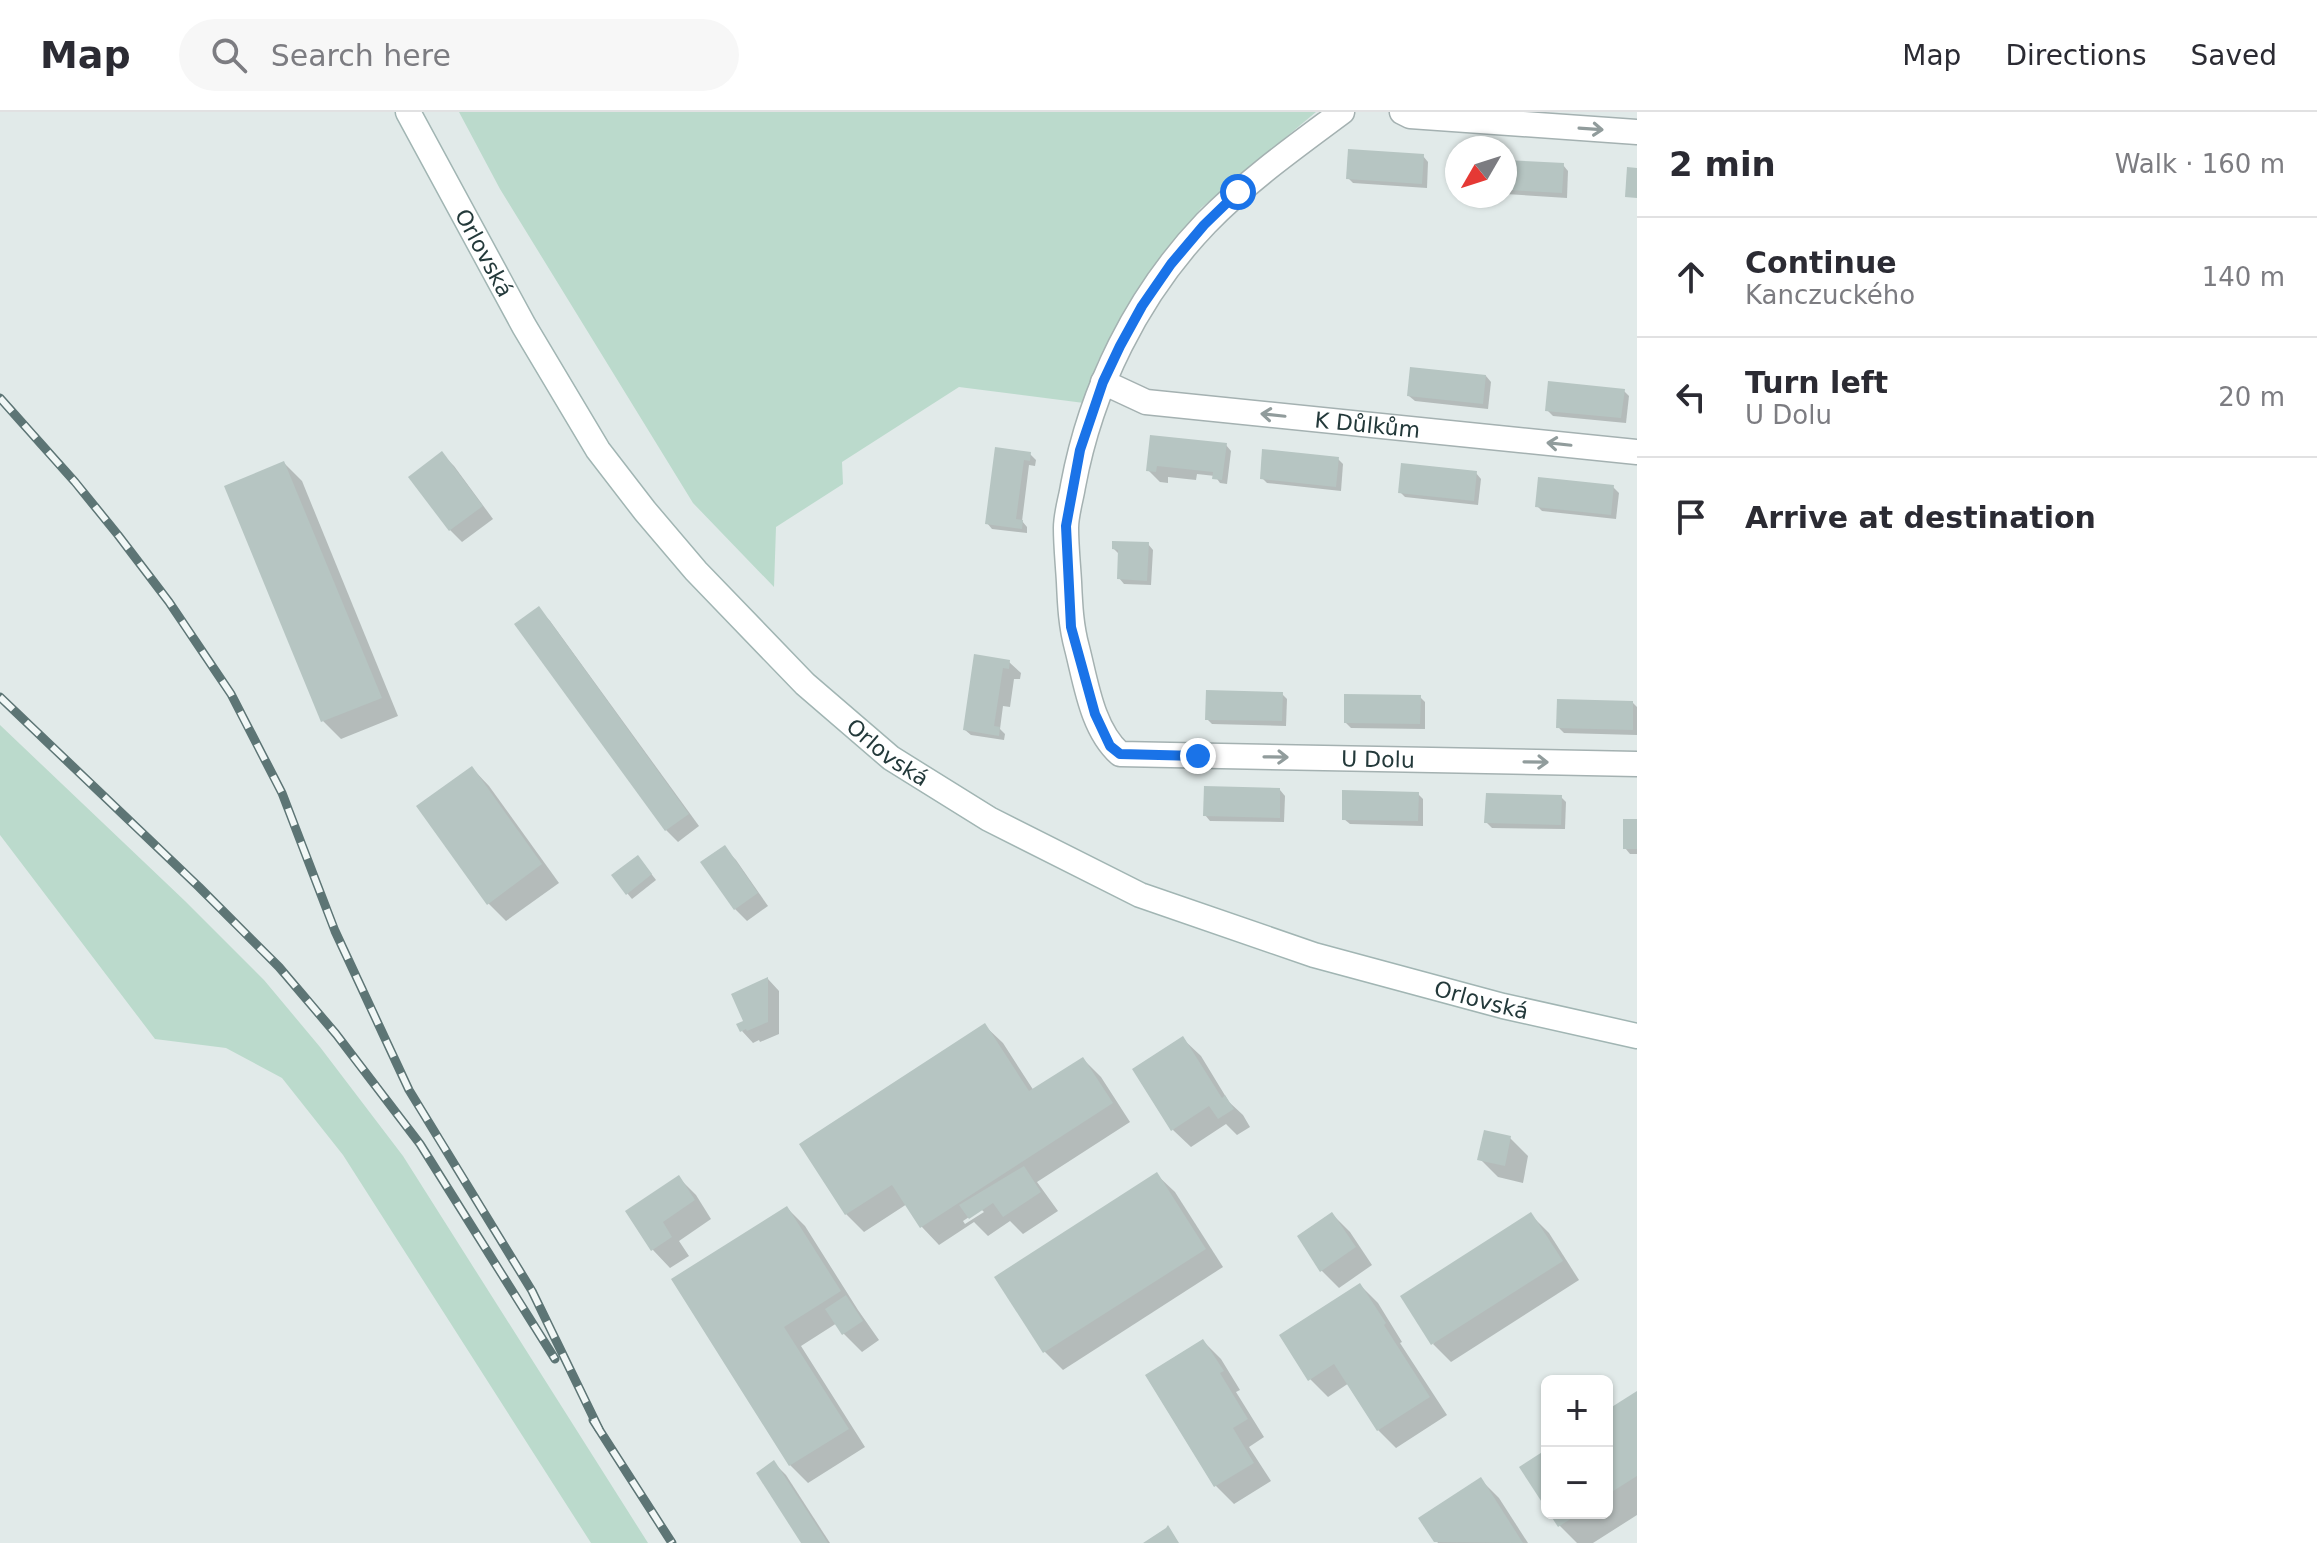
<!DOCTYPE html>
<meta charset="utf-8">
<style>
:root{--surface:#fff;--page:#f7f7f7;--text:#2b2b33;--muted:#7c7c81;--line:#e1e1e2}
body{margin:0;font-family:"DejaVu Sans",sans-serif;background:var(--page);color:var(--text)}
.controls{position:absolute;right:24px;bottom:24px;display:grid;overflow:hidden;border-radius:12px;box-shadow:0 2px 6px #0004}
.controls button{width:72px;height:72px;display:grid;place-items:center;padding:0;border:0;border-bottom:2px solid var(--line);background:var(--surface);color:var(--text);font:40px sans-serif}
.compass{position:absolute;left:1445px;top:24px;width:72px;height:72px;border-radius:50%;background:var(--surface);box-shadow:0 2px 6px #0004;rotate:231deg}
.stop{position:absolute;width:24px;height:24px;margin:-18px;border:6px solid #1a73e8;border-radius:50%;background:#fff}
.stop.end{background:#1a73e8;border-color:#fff;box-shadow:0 2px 8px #0008}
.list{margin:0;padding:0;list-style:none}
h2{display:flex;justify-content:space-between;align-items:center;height:104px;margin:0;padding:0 32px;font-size:34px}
h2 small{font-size:26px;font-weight:400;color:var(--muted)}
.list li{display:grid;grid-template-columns:52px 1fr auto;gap:24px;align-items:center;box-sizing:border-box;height:120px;padding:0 32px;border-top:2px solid var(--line)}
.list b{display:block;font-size:30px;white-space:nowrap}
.list p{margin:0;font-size:26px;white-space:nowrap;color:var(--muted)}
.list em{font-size:26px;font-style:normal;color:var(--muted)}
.icon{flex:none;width:44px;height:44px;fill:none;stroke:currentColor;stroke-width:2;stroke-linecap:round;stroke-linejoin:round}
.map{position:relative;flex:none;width:1637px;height:1431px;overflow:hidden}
header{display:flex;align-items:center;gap:48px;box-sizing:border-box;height:112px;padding:0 40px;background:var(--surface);border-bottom:2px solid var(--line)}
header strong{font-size:38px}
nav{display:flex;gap:44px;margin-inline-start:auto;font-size:28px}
.search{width:560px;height:72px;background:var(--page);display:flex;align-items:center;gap:20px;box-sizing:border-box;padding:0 28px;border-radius:44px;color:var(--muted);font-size:30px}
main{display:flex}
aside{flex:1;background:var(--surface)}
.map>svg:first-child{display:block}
</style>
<header>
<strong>Map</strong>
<div class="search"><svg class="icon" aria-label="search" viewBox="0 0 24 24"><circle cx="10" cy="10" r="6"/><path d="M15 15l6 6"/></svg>Search here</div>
<nav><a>Map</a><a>Directions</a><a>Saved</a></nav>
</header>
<main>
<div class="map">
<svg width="1637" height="1431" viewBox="0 0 1637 1431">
<rect width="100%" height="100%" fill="#e1eae9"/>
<g fill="#bbdacc">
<path d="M459 0H1316L1201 96 1133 188 1098 249 1084 291 959 275 842 350 843 372 776 415 774 475 693 391 500 77Z"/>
<path d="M0 613 185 789 264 868 320 935 403 1044 648 1431H591L343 1043 282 966 226 936 155 927 0 723Z"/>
</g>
<g fill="#0003" fill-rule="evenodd">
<path d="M1423 44 1428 50 1427 76 1353 71 1348 66Z"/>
<path d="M1505 50 1563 53 1568 59 1567 86 1505 82Z"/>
<path d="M1486 264 1491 270 1488 297 1415 289 1409 284Z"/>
<path d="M1624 279 1629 284 1626 311 1553 304 1547 298Z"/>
<path d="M1152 325 1226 333 1231 339 1227 372 1220 371 1215 364 1197 362 1196 368 1168 365V371L1160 370 1148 358Z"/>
<path d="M997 338 1030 342 1036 348 1035 354 1029 353 1022 409 1027 415V421L992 417 987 411Z"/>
<path d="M442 342 454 354 493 407 462 430 450 418 411 365Z"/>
<path d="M1338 347 1343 352 1341 379 1267 371 1262 366Z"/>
<path d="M284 351 302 369 398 604 341 627 323 609Z"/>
<path d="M1476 361 1481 367 1478 393 1405 385 1400 380Z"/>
<path d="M1613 375 1619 381 1616 407 1542 399 1537 394Z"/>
<path d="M1148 432 1153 438 1151 473 1124 472 1119 466 1120 443 1114 437Z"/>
<path d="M538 497 550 509 699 714 678 730 666 718Z"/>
<path d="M976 545 1009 550 1021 561 1020 567H1014L1010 595 1003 594 1000 617 1005 622 1004 628 971 623 965 618Z"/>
<path d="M1282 582 1287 587 1286 614 1212 612 1207 607Z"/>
<path d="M1420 585 1425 590V617L1351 616 1346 611Z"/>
<path d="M1633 591 1637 595V623L1564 621 1558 615Z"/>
<path d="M472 656 489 674 559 771 506 809 488 791Z"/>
<path d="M1280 678 1285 684 1284 710 1210 709 1205 703Z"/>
<path d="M1418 682 1423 687V714L1350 712 1344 707Z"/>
<path d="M1561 685 1566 690 1565 717 1492 716 1486 710Z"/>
<path d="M1637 709V742H1630L1625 736Z"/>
<path d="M724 736 736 748 768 794 747 809 735 797 703 751Z"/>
<path d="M643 751 656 768 632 787 627 781Z"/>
<path d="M768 867 779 879V922L760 930 759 928 753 931 742 919Z"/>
<path d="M985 914 1003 931 1034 979 1083 947 1101 965 1130 1010 1037 1070 1058 1099 1023 1122 1010 1109 988 1124 974 1110 939 1133 922 1115 907 1092 864 1120 846 1102ZM981 1097 984 1100 965 1112 963 1109Z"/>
<path d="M1183 927 1201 944 1229 990 1243 1003 1250 1015 1237 1023 1226 1012 1191 1035 1173 1018Z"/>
<path d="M1510 1026 1528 1044 1523 1071 1498 1065 1480 1047Z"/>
<path d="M1157 1063 1175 1080 1223 1155 1063 1258 1045 1240 997 1165Z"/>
<path d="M679 1066 696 1083 711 1107 679 1129 689 1144 670 1156 653 1138 628 1100Z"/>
<path d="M787 1096 805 1114 858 1198 879 1228 862 1240 844 1222 837 1211 801 1234 865 1335 808 1371 790 1353 674 1168Z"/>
<path d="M1332 1102 1350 1120 1372 1153 1339 1176 1321 1158Z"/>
<path d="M1531 1103 1549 1121 1579 1168 1451 1250 1433 1232Z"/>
<path d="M1360 1173 1378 1191 1402 1230 1400 1231 1447 1303 1396 1336 1378 1318 1349 1271 1328 1285 1310 1267Z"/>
<path d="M1203 1229 1221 1247 1240 1278 1236 1280 1264 1325 1249 1335 1271 1369 1234 1392 1216 1374 1148 1264Z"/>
<path d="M1637 1281V1403L1593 1431H1577L1560 1414 1551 1401H1607V1301Z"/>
<path d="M774 1351 786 1363 830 1431H803Z"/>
<path d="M1481 1368 1499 1386 1528 1431H1438L1436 1428Z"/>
</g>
<g fill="#b6c5c2">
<path d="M1348 37 1424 42 1422 72 1346 67Z"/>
<path d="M1505 48 1564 51 1562 81 1505 78Z"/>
<path d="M1627 55 1637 56V86L1625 85Z"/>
<path d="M1410 255 1486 263 1483 292 1407 284Z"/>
<path d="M1548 269 1625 277 1621 306 1545 299Z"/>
<path d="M1150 323 1227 331 1222 368 1212 367 1213 360 1157 354 1156 360 1146 359Z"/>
<path d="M995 335 1031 340 1030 349 1024 348 1016 407 1023 408 1022 417 985 412Z"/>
<path d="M1262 337 1339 345 1336 375 1260 367Z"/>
<path d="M442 339 483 394 449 419 408 365Z"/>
<path d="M284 349 382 586 321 610 224 374Z"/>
<path d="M1401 351 1477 359 1474 389 1398 381Z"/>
<path d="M1538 365 1614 373 1611 403 1535 395Z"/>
<path d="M1112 429 1149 430 1147 469 1117 467 1118 438 1112 437Z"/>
<path d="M539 494 689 702 665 719 514 512Z"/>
<path d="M974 542 1010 548 1009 557 1003 556 994 614 1000 615 999 624 963 618Z"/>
<path d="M1206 578 1283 580 1282 609 1205 608Z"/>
<path d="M1344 582 1421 583 1420 612 1344 611Z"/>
<path d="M1557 587 1633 589V618L1556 616Z"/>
<path d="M472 654 542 752 487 793 416 694Z"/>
<path d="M1204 674 1280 676V706L1203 704Z"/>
<path d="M1342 678 1419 680 1418 709 1342 708Z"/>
<path d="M1486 681 1562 683 1561 713 1484 711Z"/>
<rect x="1623" y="707" width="14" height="30"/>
<path d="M725 733 758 781 734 798 700 750Z"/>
<path d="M638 743 652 762 626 783 611 763Z"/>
<path d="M768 865V910L747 919 746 917 740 920 736 912 743 909 731 882Z"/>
<path d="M985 911 1029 979 1083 945 1113 991 920 1116 892 1073 845 1103 799 1032Z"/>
<path d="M1183 924 1222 986 1225 983 1234 997 1218 1007 1209 994 1171 1019 1132 957Z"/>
<path d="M1484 1018 1511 1024 1505 1054 1477 1048Z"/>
<path d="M1024 1054 1041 1080 1003 1105 993 1091 969 1107 959 1093Z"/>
<path d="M1157 1060 1206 1137 1043 1241 994 1165Z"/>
<path d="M679 1063 695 1088 663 1110 672 1125 651 1139 625 1099Z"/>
<path d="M787 1094 841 1179 784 1215 849 1317 789 1354 671 1167Z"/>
<path d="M1332 1100 1356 1135 1320 1160 1297 1124Z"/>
<path d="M1531 1100 1563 1149 1431 1233 1400 1184Z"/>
<path d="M1360 1171 1386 1211 1384 1213 1430 1285 1377 1319 1334 1252 1308 1269 1279 1223Z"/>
<path d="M846 1183 863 1209 842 1223 825 1197Z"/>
<path d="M1203 1227 1224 1259 1220 1261 1248 1307 1233 1316 1254 1351 1214 1375 1145 1263Z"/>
<path d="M1637 1279V1364L1607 1383V1298Z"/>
<path d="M1547 1337V1398L1519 1355Z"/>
<path d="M774 1348 828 1431H801L756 1361Z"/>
<path d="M1481 1365 1523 1431 1434 1430 1418 1406Z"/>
<path d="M1549 1401H1580L1558 1415Z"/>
<path d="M1168 1413 1179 1431H1143L1166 1416Z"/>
</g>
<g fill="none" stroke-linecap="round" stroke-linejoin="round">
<defs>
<g id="minor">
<path id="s1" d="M1342 0C1295 35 1247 69 1206 111 1137 183 1091 277 1073 374 1071 387 1066 402 1066 416 1066 434 1068 452 1069 470 1070 493 1071 514 1077 536 1086 571 1092 617 1120 642L1637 652"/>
<path d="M1402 0 1410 4 1637 20"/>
<path id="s2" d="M1103 270 1146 290 1637 340"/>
</g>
<g id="secondary">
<path id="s3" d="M408 0 524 214 598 338 645 399 696 459 805 572 891 646 989 707 1140 783 1314 843 1503 894 1637 924"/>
</g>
</defs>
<use href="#minor" stroke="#a4b1b1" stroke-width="27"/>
<use href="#secondary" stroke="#a1b5b3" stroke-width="27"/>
<use href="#minor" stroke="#fff" stroke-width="24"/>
<use href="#secondary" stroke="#fff" stroke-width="24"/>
<defs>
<g id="rail">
<path d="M0 286 75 370 118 423 169 490 231 582 282 681 335 819 409 978 532 1179 599 1317"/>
<path d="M0 585 199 775 279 855 336 922 420 1032 555 1247"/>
<path d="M593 1308 672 1431"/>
</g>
</defs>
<use href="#rail" stroke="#5d7575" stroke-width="9"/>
<use href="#rail" stroke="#f1f7f6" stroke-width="6" stroke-dasharray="18" stroke-linecap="butt"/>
</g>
<defs><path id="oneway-shaft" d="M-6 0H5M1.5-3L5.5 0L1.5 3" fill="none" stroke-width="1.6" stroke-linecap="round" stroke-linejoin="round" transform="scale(2)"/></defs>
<g stroke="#919c9c">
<use href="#oneway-shaft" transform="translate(1591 17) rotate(4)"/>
<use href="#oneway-shaft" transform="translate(1273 303) rotate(-174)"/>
<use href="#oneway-shaft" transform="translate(1559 332) rotate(-174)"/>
<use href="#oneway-shaft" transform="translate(1276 645) rotate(1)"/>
<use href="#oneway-shaft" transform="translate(1536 650) rotate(1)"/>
</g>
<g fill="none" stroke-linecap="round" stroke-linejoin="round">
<path stroke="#1a73e8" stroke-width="10" d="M1198 644 1120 642 1110 634 1095 602 1071 515 1066 414 1080 338 1103 270 1120 234 1142 194 1171 152 1204 113 1238 80"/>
</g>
<g text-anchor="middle" stroke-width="6" stroke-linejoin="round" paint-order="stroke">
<g font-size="22" fill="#23393a" stroke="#f1f7f6">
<text dy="8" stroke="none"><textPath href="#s3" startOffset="160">Orlovská</textPath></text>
<text dy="8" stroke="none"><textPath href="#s2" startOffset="270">K Důlkům</textPath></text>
<text dy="8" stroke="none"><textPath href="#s3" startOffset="808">Orlovská</textPath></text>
<text dy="8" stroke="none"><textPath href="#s1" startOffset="1012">U Dolu</textPath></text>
<text dy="8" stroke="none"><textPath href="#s3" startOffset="1456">Orlovská</textPath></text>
</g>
</g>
</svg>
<div class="controls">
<button>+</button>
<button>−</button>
</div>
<svg class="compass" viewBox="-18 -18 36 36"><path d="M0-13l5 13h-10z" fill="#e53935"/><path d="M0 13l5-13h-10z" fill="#7c7c81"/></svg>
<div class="stop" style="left:1238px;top:80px"></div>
<div class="stop end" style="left:1198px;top:644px"></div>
</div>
<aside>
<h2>2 min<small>Walk · 160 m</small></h2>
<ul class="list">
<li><svg class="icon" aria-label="ahead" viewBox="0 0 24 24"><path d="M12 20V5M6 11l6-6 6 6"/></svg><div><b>Continue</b><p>Kanczuckého</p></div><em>140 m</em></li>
<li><svg class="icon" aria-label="left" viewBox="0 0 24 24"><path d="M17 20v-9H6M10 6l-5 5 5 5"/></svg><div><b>Turn left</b><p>U Dolu</p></div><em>20 m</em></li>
<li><svg class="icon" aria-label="arrive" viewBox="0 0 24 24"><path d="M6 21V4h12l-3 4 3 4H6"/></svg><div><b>Arrive at destination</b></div></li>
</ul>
</aside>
</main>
